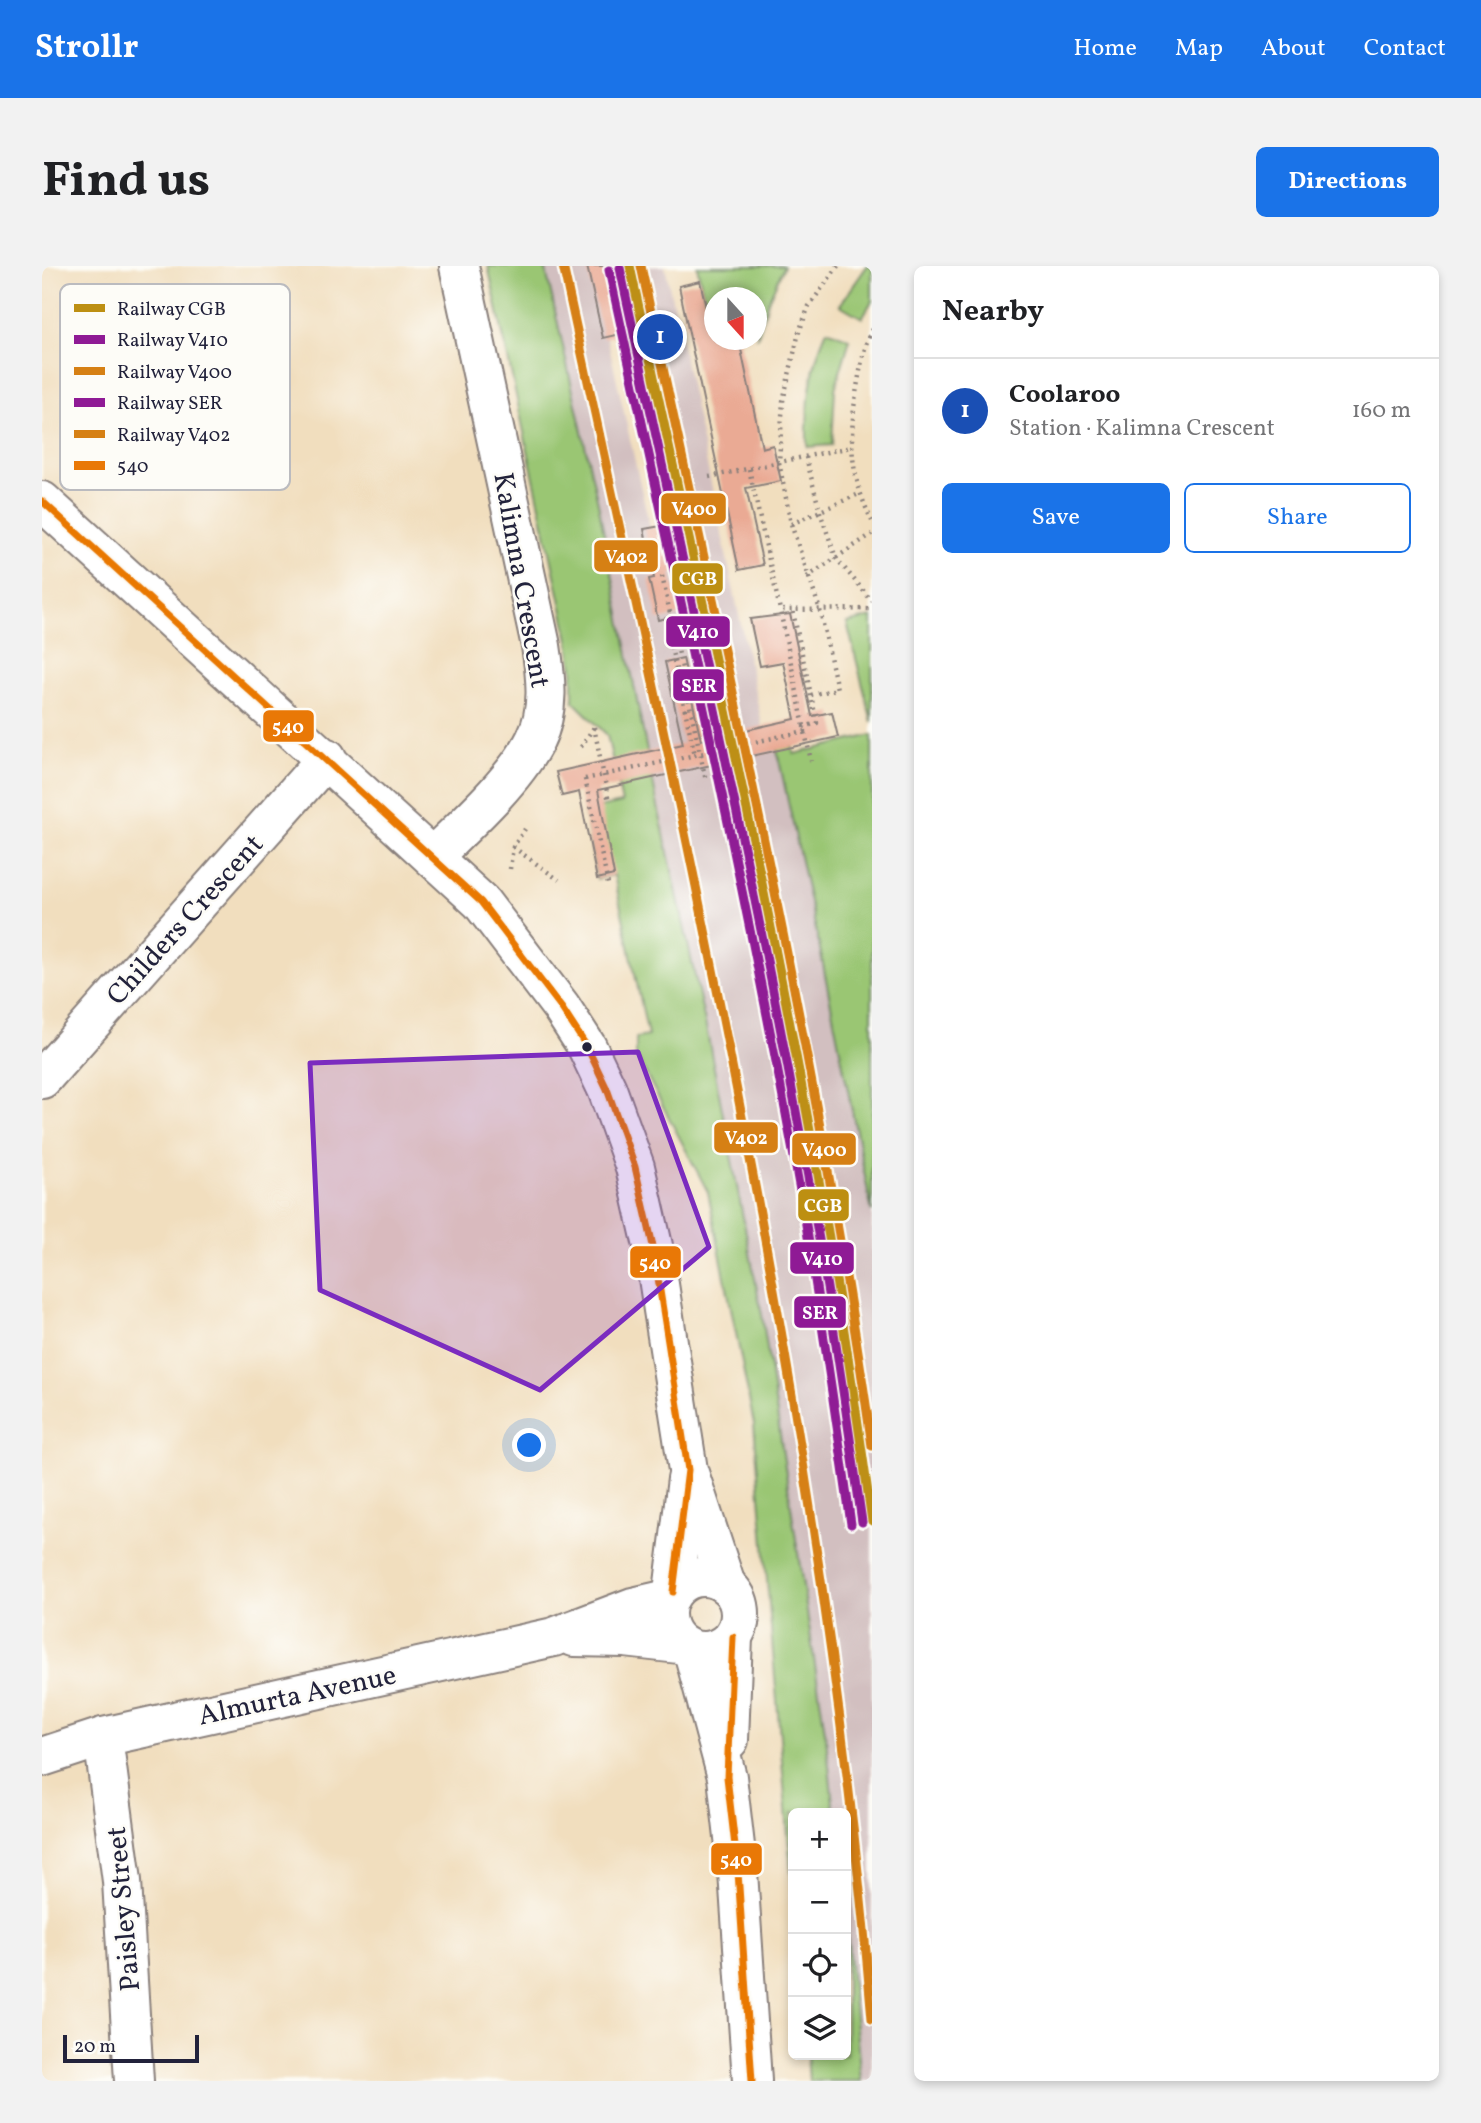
<!DOCTYPE html>
<meta charset="utf-8">
<style>
:root{--surface:#fff;--page:#f2f2f2;--text:#202124;--muted:#757577;--line:#e0e0e0;--accent:#1a73e8}
body{margin:0;font-family:Vollkorn,serif;background:var(--page);color:var(--text)}
.controls{position:absolute;right:21px;bottom:21px;display:grid;overflow:hidden;border-radius:10px;box-shadow:0 4px 10px #0003}
.controls button{width:63px;height:63px;display:grid;place-items:center;padding:0;border:0;border-bottom:2px solid var(--line);background:var(--surface);color:var(--text);font:35px sans-serif}
.compass{position:absolute;left:662px;top:21px;width:63px;height:63px;border-radius:50%;background:var(--surface);box-shadow:0 4px 10px #0003;rotate:159deg}
.scale{position:absolute;left:21px;bottom:18px;width:136px;box-sizing:border-box;padding-left:7px;border:4px solid #22223b;border-top:0;font-size:19px;line-height:24px;white-space:nowrap;color:#22223b;-webkit-text-stroke:5px #fdfcf7;paint-order:stroke}
.you{position:absolute;left:488px;top:1180px;width:24px;height:24px;margin:-18px;border:5px solid #fff;border-radius:50%;background:#1a73e8;box-shadow:0 0 0 10px #1a73e833}
.badge{display:grid;place-items:center;width:46px;height:46px;border-radius:50%;background:var(--accent);color:#fff;font-size:23px;font-weight:700}
.pin{position:absolute;translate:-50% -50%;border:4px solid #fff;box-shadow:0 2px 7px #0006}
.list{margin:0;padding:0;list-style:none}
h2{display:flex;justify-content:space-between;align-items:center;height:91px;margin:0;padding:0 28px;font-size:30px}
h2 small{font-size:23px;font-weight:400;color:var(--muted)}
.list li{display:grid;grid-template-columns:46px 1fr auto;gap:21px;align-items:center;box-sizing:border-box;height:105px;padding:0 28px;border-top:2px solid var(--line)}
.list b{display:block;font-size:26px;white-space:nowrap}
.list p{margin:0;font-size:23px;white-space:nowrap;color:var(--muted)}
.list em{font-size:23px;font-style:normal;color:var(--muted)}
.actions{display:flex;gap:14px;padding:21px 28px}
.actions a{flex:1;padding:16px 0;border:2px solid var(--accent);border-radius:10px;text-align:center;font-size:24px;color:var(--accent)}
.actions .main{background:var(--accent);color:#fff}
.icon{flex:none;width:38px;height:38px;fill:none;stroke:currentColor;stroke-width:2;stroke-linecap:round;stroke-linejoin:round}
.map{position:relative;flex:none;width:830px;height:1815px;overflow:hidden;border-radius:10px}
header{display:flex;align-items:center;gap:42px;box-sizing:border-box;height:98px;padding:0 35px;background:var(--accent);color:#fff}
header strong{font-size:33px}
nav{display:flex;gap:38px;margin-inline-start:auto;font-size:24px}
.intro{display:flex;align-items:center;justify-content:space-between;box-sizing:border-box;height:168px;padding:0 42px}
h1{margin:0;font-size:49px}
.button{padding:18px 32px;border-radius:10px;background:var(--accent);color:#fff;font-size:24px;font-weight:700}
main{display:flex;gap:42px;padding:0 42px}
aside{flex:1;background:var(--surface);border-radius:10px;box-shadow:0 4px 10px #0003}
.map>svg:first-child{display:block}
</style>
<header>
<strong>Strollr</strong>
<nav><a>Home</a><a>Map</a><a>About</a><a>Contact</a></nav>
</header>
<div class="intro"><h1>Find us</h1><a class="button">Directions</a></div>
<main>
<div class="map">
<svg width="830" height="1815" viewBox="0 0 830 1815">
<rect width="100%" height="100%" fill="#fdfcf7"/>
<filter id="ink" filterUnits="userSpaceOnUse"><feTurbulence type="fractalNoise" baseFrequency=".0143" numOctaves="2"/><feDisplacementMap in="SourceGraphic" scale="14" xChannelSelector="R" yChannelSelector="G"/><feConvolveMatrix kernelMatrix="1 2 1 2 8 2 1 2 1" color-interpolation-filters="sRGB"/></filter>
<filter id="wash" filterUnits="userSpaceOnUse"><feTurbulence type="fractalNoise" baseFrequency=".00686" numOctaves="4" result="noise"/><feDisplacementMap in="SourceGraphic" scale="28" xChannelSelector="R" yChannelSelector="G"/><feGaussianBlur stdDeviation="1.57" result="paint"/><feColorMatrix in="noise" values="0 0 0 0 0 0 0 0 0 0 0 0 0 0 0 0 0 1.4 0 .05"/><feComposite in="paint" operator="in"/></filter>
<g filter="url(#wash)">
<rect width="100%" height="100%" fill="#f1debe"/>
<path fill="#d2bfc0" d="M503 0H545L561 71H565L608 262 612 312 607 313 617 354 638 349 629 308 642 305 577 0H623L723 472 732 471 776 673 830 946V1815H819L804 1656V1547H792L784 1472 720 1049 664 761Z"/>
<g fill="#9ac673" stroke="#5e7457" stroke-width="2">
<path d="M446 0H503L556 237 614 531 664 761 720 1049 784 1472 792 1547H751V1628L712 1158 666 926 594 789V772L606 770 572 609 555 613 542 545 580 537 565 469 531 435V405L527 374Z"/>
<path d="M655 0H742L726 35 715 73V32H673L671 71Z"/>
<path d="M825 0H830V35L820 52 798 39Z"/>
<path d="M785 64 808 73 793 123 790 179 765 181C764 140 768 101 785 64Z"/>
<path d="M830 351V456L805 357Z"/>
<path d="M747 467 752 488 830 469V946L776 673 732 471Z"/>
<path d="M804 1656 819 1815H767L765 1789H804Z"/>
</g>
<g id="blocks">
<g fill="#eaaa94">
<path d="M545 0H568L583 67 561 72Z"/>
<path d="M658 15 671 71 673 74H697L720 182 731 179 739 215 704 222 721 299 697 304 637 20Z"/>
<path d="M625 259 635 306 629 308 638 349 616 354 607 313 612 312 602 263Z"/>
<path d="M748 348 770 450 790 446 796 471 556 524 572 609 555 613 537 526 520 530 514 506 641 478 623 396 641 392 659 474 753 453 741 396 718 400 708 353Z"/>
</g>
</g>
</g>
<g filter="url(#ink)">
<use href="#blocks" fill-opacity="0" stroke="#8a807c" stroke-width="2"/>
<g fill="none" stroke-linecap="round" stroke-linejoin="round">
<defs>
<g id="minor">
<path d="M0 235 439 636 519 741 545 781 565 823 593 901 611 980 646 1204 684 1319"/>
<path d="M390 591C422 560 474 513 493 474 508 445 504 411 499 380L417 0"/>
<path d="M0 813 285 492"/>
<circle cx="661" cy="1348" r="37"/>
<path d="M631 1326 645 1213"/>
<path d="M532 1371 583 1372 637 1378"/>
<path d="M651 1385 685 1511 696 1606 710 1815"/>
<path d="M61 1471 80 1615 92 1815"/>
<path d="M687 1474 691 1371"/>
<path d="M0 1491 61 1471 512 1371 591 1341 626 1333"/>
</g>
</defs>
<use href="#minor" stroke="#8a807c" stroke-width="42"/>
<g stroke="#8a807c" stroke-width="4.5" stroke-dasharray="2 5" stroke-linecap="butt">
<path d="M830 63C823 77 820 95 817 110 807 165 805 204 830 255"/>
<path d="M764 191 778 246 794 292 830 335"/>
<path d="M707 203 738 344 830 343"/>
<path d="M667 211 809 181"/>
<path d="M749 258 817 228"/>
<path d="M620 310 635 379 629 381 653 489"/>
<path d="M765 311 830 268"/>
<path d="M751 346 775 457 762 461 769 495"/>
<path d="M635 379 664 515"/>
<path d="M769 429 795 423 778 344 749 258 737 196 741 135 757 66 767 40 796 0"/>
<path d="M552 461 567 536"/>
<path d="M539 481 552 461"/>
<path d="M543 513 566 618"/>
<path d="M471 581 517 614"/>
<path d="M468 603 471 581 483 563"/>
</g>
<use href="#minor" stroke="#fff" stroke-width="38"/>
<path stroke="#8a807c" stroke-width="4.5" stroke-dasharray="2 5" stroke-linecap="butt" d="M543 513 763 465 738 344"/>
<defs>
<g id="bus-1">
<path d="M0 235 439 636 519 741 545 781 565 823 593 901 611 980 646 1204 631 1326"/>
<path d="M691 1371 685 1511 696 1606 710 1815"/>
</g>
</defs>
<use href="#bus-1" stroke="#fdfcf7" stroke-width="12"/>
<use href="#bus-1" stroke="#e97806" stroke-width="7"/>
<defs>
<path id="rail-1" d="M588 0C655 312 726 623 781 937 800 1043 815 1149 830 1255"/>
<path id="rail-2" d="M578 2C644 314 716 625 771 939 790 1045 805 1150 820 1256"/>
<path id="rail-3" d="M599 0C683 392 774 783 830 1180"/>
<path id="rail-4" d="M567 4C634 316 705 627 761 941 779 1046 794 1152 809 1258"/>
<path id="rail-5" d="M521 0C646 580 781 1161 830 1753"/>
</defs>
<use href="#rail-1" stroke="#fdfcf7" stroke-width="14"/>
<use href="#rail-2" stroke="#fdfcf7" stroke-width="14"/>
<use href="#rail-3" stroke="#fdfcf7" stroke-width="14"/>
<use href="#rail-4" stroke="#fdfcf7" stroke-width="14"/>
<use href="#rail-5" stroke="#fdfcf7" stroke-width="14"/>
<use href="#rail-1" stroke="#bd8f12" stroke-width="9"/>
<use href="#rail-2" stroke="#8f1a95" stroke-width="9"/>
<use href="#rail-3" stroke="#d68014" stroke-width="9"/>
<use href="#rail-4" stroke="#8f1a95" stroke-width="9"/>
<use href="#rail-5" stroke="#d68014" stroke-width="9"/>
</g>
</g>
<path fill="#7b2cbf" fill-opacity="0.2" stroke="#7b2cbf" stroke-width="5" stroke-linejoin="round" d="M596 786 667 981 498 1124 278 1024 268 797Z"/>
<circle fill="#22223b" stroke="#fdfcf7" stroke-width="2.5" cx="545" cy="781" r="6"/>
<g text-anchor="middle" stroke-width="5" stroke-linejoin="round" paint-order="stroke">
<g font-size="28" fill="#22223b" stroke="#fdfcf7">
<text transform="translate(481 314) rotate(80)" y="10">Kalimna Crescent</text>
<text transform="translate(142 653) rotate(-48)" y="10">Childers Crescent</text>
<text transform="translate(255 1428) rotate(-12)" y="10">Almurta Avenue</text>
<text transform="translate(80 1643) rotate(-95)" y="10">Paisley Street</text>
</g>
</g>
<rect x="18" y="18" width="230" height="206" rx="10" fill="#fdfcf7" stroke="#bbbbbf" stroke-width="2"/>
<rect x="32" y="38" width="31" height="8" fill="#bd8f12"/>
<rect x="32" y="69" width="31" height="9" fill="#8f1a95"/>
<rect x="32" y="101" width="31" height="8" fill="#d68014"/>
<rect x="32" y="132" width="31" height="9" fill="#8f1a95"/>
<rect x="32" y="164" width="31" height="8" fill="#d68014"/>
<rect x="32" y="195" width="31" height="9" fill="#e97806"/>
<g font-size="19" fill="#22223b">
<text x="75" y="49">Railway CGB</text>
<text x="75" y="80">Railway V410</text>
<text x="75" y="112">Railway V400</text>
<text x="75" y="143">Railway SER</text>
<text x="75" y="175">Railway V402</text>
<text x="75" y="206">540</text>
</g>
<g stroke="#fdfcf7" stroke-width="2.5">
<rect x="618" y="226" width="67" height="33" rx="7" fill="#d68014"/>
<rect x="551" y="273" width="66" height="34" rx="7" fill="#d68014"/>
<rect x="629" y="296" width="53" height="33" rx="7" fill="#bd8f12"/>
<rect x="623" y="349" width="66" height="33" rx="7" fill="#8f1a95"/>
<rect x="630" y="402" width="53" height="34" rx="7" fill="#8f1a95"/>
<rect x="220" y="443" width="53" height="34" rx="7" fill="#e97806"/>
<rect x="671" y="855" width="66" height="33" rx="7" fill="#d68014"/>
<rect x="749" y="866" width="66" height="34" rx="7" fill="#d68014"/>
<rect x="755" y="922" width="53" height="34" rx="7" fill="#bd8f12"/>
<rect x="747" y="975" width="66" height="34" rx="7" fill="#8f1a95"/>
<rect x="587" y="979" width="53" height="34" rx="7" fill="#e97806"/>
<rect x="751" y="1029" width="54" height="34" rx="7" fill="#8f1a95"/>
<rect x="668" y="1576" width="53" height="34" rx="7" fill="#e97806"/>
</g>
<g font-size="19" text-anchor="middle" font-weight="bold" fill="#fff">
<text x="652" y="249">V400</text>
<text x="584" y="297">V402</text>
<text x="656" y="319">CGB</text>
<text x="656" y="372">V410</text>
<text x="657" y="426">SER</text>
<text x="246" y="467">540</text>
<text x="704" y="878">V402</text>
<text x="782" y="890">V400</text>
<text x="781" y="946">CGB</text>
<text x="780" y="999">V410</text>
<text x="613" y="1003">540</text>
<text x="778" y="1053">SER</text>
<text x="694" y="1600">540</text>
</g>
</svg>
<div class="controls">
<button>+</button>
<button>−</button>
<button><svg class="icon" aria-label="locate" viewBox="0 0 24 24"><circle cx="12" cy="12" r="6"/><path d="M12 2v4M12 18v4M2 12h4M18 12h4"/></svg></button>
<button><svg class="icon" aria-label="layers" viewBox="0 0 24 24"><path d="M12 4l9 5-9 5-9-5zM3 14l9 5 9-5"/></svg></button>
</div>
<svg class="compass" viewBox="-18 -18 36 36"><path d="M0-13l5 13h-10z" fill="#e53935"/><path d="M0 13l5-13h-10z" fill="#757577"/></svg>
<div class="scale">20 m</div>
<div class="you"></div>
<div class="pin badge" style="left:618px;top:71px;background:#1a4fb4">1</div>
</div>
<aside>
<h2>Nearby<small></small></h2>
<ul class="list">
<li><span class="badge" style="background:#1a4fb4">1</span><div><b>Coolaroo</b><p>Station · Kalimna Crescent</p></div><em>160 m</em></li>
</ul>
<div class="actions"><a class="main">Save</a><a>Share</a></div>
</aside>
</main>
